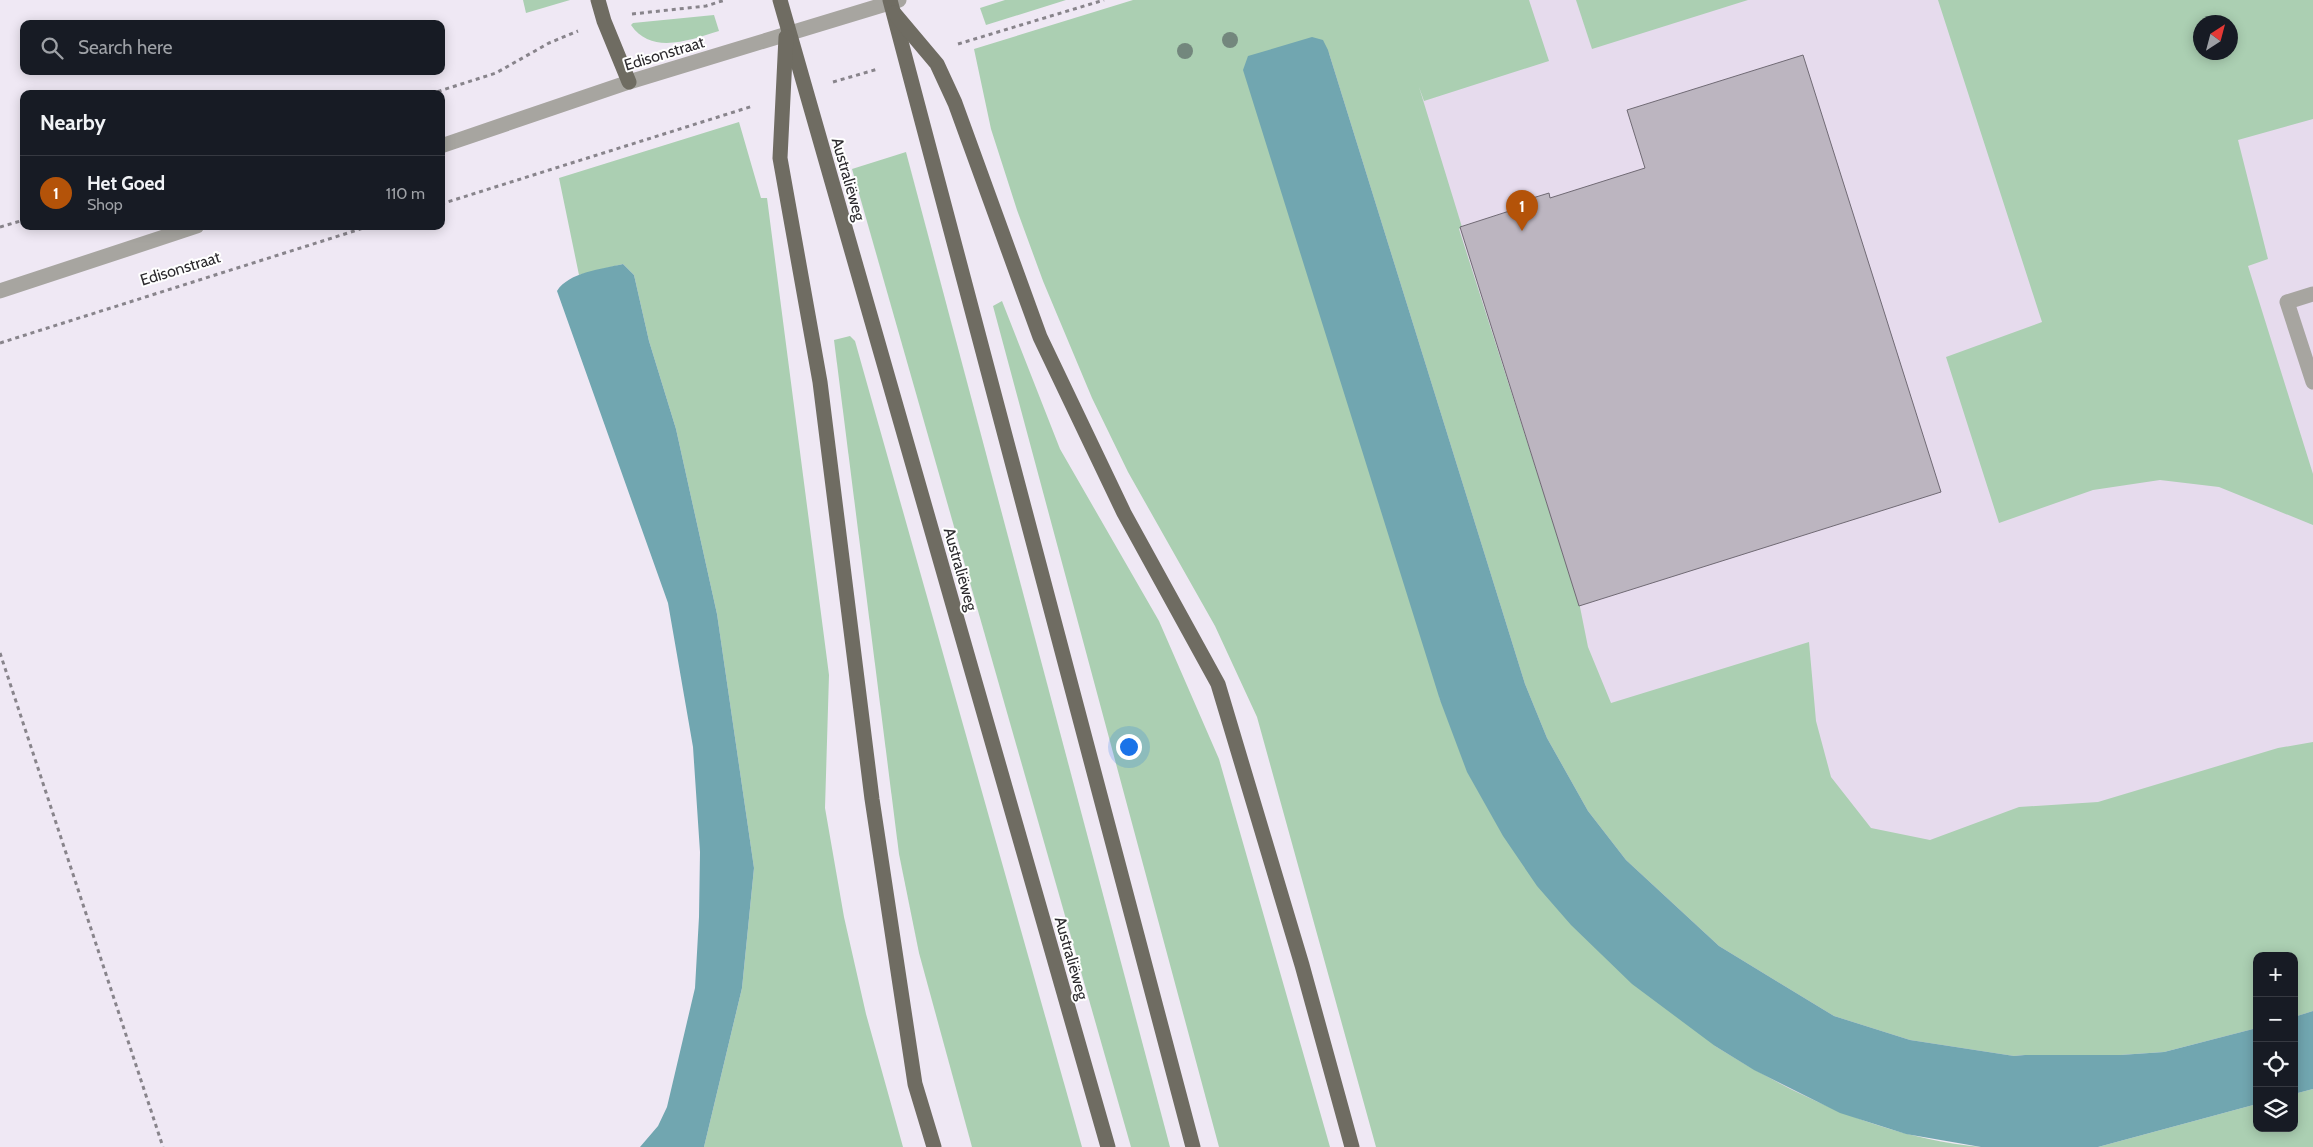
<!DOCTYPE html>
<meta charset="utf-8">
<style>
:root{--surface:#171b24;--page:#242831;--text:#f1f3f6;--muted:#9ea1a6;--line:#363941;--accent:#b45309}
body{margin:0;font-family:Cabin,sans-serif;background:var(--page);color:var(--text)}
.controls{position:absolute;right:15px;bottom:15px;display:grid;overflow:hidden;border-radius:10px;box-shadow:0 2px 12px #0003}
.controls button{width:45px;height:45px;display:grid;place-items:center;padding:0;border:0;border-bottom:1px solid var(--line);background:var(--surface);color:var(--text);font:25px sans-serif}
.compass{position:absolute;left:2193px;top:15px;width:45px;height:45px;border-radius:50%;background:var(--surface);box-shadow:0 2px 12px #0003;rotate:36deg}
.you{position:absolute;left:1128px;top:746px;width:18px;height:18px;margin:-12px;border:4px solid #fff;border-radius:50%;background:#1a73e8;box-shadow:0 0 0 8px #1a73e833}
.badge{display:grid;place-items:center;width:32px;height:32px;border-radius:50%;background:var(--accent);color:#fff;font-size:16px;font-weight:700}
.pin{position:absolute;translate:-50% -41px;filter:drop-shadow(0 1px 2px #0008)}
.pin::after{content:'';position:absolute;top:26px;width:18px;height:15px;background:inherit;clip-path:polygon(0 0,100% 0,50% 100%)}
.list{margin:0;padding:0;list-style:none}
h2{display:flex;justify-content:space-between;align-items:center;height:65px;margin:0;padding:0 20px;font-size:21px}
h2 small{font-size:16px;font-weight:400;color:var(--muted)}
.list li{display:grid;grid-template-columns:32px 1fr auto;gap:15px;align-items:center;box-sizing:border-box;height:75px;padding:0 20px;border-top:1px solid var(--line)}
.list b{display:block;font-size:19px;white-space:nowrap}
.list p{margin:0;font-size:16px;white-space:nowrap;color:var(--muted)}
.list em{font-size:16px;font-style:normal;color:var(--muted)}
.icon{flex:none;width:28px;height:28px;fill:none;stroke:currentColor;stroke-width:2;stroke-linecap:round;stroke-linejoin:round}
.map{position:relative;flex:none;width:2313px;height:1147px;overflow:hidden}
.search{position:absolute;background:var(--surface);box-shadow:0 2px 12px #0003;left:20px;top:20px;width:425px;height:55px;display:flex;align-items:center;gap:12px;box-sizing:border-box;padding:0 18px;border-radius:10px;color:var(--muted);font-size:19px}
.panel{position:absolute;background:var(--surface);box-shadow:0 2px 12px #0003;left:20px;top:90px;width:425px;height:140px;border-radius:10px}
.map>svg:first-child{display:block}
</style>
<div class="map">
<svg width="2313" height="1147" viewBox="0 0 2313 1147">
<rect width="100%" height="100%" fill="#efe8f4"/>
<path fill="#e6dbed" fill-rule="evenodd" d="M1181 0H2313V1016L2294 1022V956H2257V1034L1708 1117ZM2200 22H2230V52H2200Z"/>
<g fill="#abcfb2" fill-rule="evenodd">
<path d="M523 0H570L526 13Z"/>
<path d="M1005 0H1066L986 25 980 8Z"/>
<path d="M1133 0H1529L1549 61 1424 101 1419 87 1462 227 1459 229 1580 607 1588 647 1611 703 1809 642 1816 721 1831 777 1871 828 1930 840 2019 807 2098 802 2278 748 2313 742V1011L2294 1017V956H2257V1028L2164 1052 2120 1055H2025L2014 1056 1910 1040 1834 1016 1719 946 1626 860 1588 811 1547 738 1525 684 1328 50 1440 700 1715 1046C1796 1097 1885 1138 1981 1147H1376L1257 717 1215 626 1128 472 1092 398 1043 281 1017 210 991 129 974 49Z"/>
<path d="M1576 0H1748L1592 49Z"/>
<path d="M1938 0H2313V119L2238 140 2268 259 2248 266 2313 474V525L2219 487 2160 480 2093 490 1999 523 1946 357 2042 322ZM2200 22H2230V52H2200Z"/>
<path d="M714 15 719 31C692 39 652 56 631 25L633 23Z"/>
<path d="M739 122 761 198H767L829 675 825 808 844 917 866 1014 903 1147H704L742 988 754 868 717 614 676 429 649 341 634 275 623 264 579 275 559 178Z"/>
<path d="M906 152 1170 1147H1131L852 169Z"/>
<path d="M1002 301 1060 449 1159 621 1219 759 1330 1147H1219L993 306Z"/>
<path d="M850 336 855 341 1082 1147H972L919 953 899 854 834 340Z"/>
<path d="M2313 1089V1147H2098L2257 1104V1128H2294V1094Z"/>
</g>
<g fill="#71a6b0">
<path d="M1312 37 1323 40 1328 50 1525 684 1547 738 1588 811 1626 860 1719 946 1834 1016 1910 1040 2014 1056 2025 1055H2120L2164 1052 2257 1028V1104L2098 1147H1981L1906 1134 1840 1113 1754 1070 1715 1046 1632 984 1571 925 1537 886 1503 836 1467 772 1440 700 1243 70 1248 56Z"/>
<path d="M623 264 634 275 649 341 676 429 717 614 754 868 742 988 704 1147H640L658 1126 667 1107 695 988 699 917 700 852 693 747 668 603 557 291C569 272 602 269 623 264Z"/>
<path d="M2313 1011V1089L2294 1094V1017Z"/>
</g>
<path fill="#bcb5c0" stroke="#706a74" d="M1803 55 1941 492 1579 606 1460 227 1528 205 1526 200 1549 193 1550 198 1645 168 1627 110Z"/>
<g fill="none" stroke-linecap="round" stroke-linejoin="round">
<g stroke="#88848b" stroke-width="3" stroke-dasharray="4 4" stroke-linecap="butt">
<path d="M632 14 706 6 725 0"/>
<path d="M958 44 1104 0"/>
<path d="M833 82 878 69"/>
<path d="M430 94 496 73 549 43 578 31"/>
<path d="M441 204 753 106"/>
<path d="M0 227 24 220"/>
<path d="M0 343 370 226"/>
<path d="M0 653 163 1147"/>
</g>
<g stroke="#a7a5a0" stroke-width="15">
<path d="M441 146 629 82 899 0"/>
<path d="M0 291 197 226"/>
<path d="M2313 294 2287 302 2313 382"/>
</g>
<g stroke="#6f6c62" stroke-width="15">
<path d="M598 0 604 21 629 82"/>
<path d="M780 0 1108 1147"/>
<path d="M890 0 1193 1147"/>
<path d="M894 13 937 64 955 103 1040 337 1124 513 1218 684 1302 965 1352 1147"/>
<path d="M786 37 780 158 820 382 872 799 915 1084 934 1147"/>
</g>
</g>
<g fill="#73877d">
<circle cx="1230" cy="40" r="8"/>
<circle cx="1185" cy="51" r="8"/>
</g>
<g text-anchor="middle" stroke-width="4" stroke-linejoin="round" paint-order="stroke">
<g font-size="16" fill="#2d2b2f" stroke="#fff">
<text transform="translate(664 53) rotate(-17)" y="6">Edisonstraat</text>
<text transform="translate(849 179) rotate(74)" y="6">Australiëweg</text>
<text transform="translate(180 268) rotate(-17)" y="6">Edisonstraat</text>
<text transform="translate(961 569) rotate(74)" y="6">Australiëweg</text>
<text transform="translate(1072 958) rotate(74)" y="6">Australiëweg</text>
</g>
</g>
</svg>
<div class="controls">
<button>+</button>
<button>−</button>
<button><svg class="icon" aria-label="locate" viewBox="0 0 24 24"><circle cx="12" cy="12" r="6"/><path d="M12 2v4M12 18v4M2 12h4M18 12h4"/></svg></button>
<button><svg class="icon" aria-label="layers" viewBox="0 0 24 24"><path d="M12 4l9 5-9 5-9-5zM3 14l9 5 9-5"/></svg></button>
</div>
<svg class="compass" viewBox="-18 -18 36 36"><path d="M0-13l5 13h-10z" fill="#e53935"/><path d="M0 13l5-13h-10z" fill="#9ea1a6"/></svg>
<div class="you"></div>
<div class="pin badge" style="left:1522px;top:231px">1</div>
<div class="search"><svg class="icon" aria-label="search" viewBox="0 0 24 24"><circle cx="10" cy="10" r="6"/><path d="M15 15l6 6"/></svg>Search here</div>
<section class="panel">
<h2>Nearby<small></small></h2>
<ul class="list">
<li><span class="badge">1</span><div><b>Het Goed</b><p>Shop</p></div><em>110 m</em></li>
</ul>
</section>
</div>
